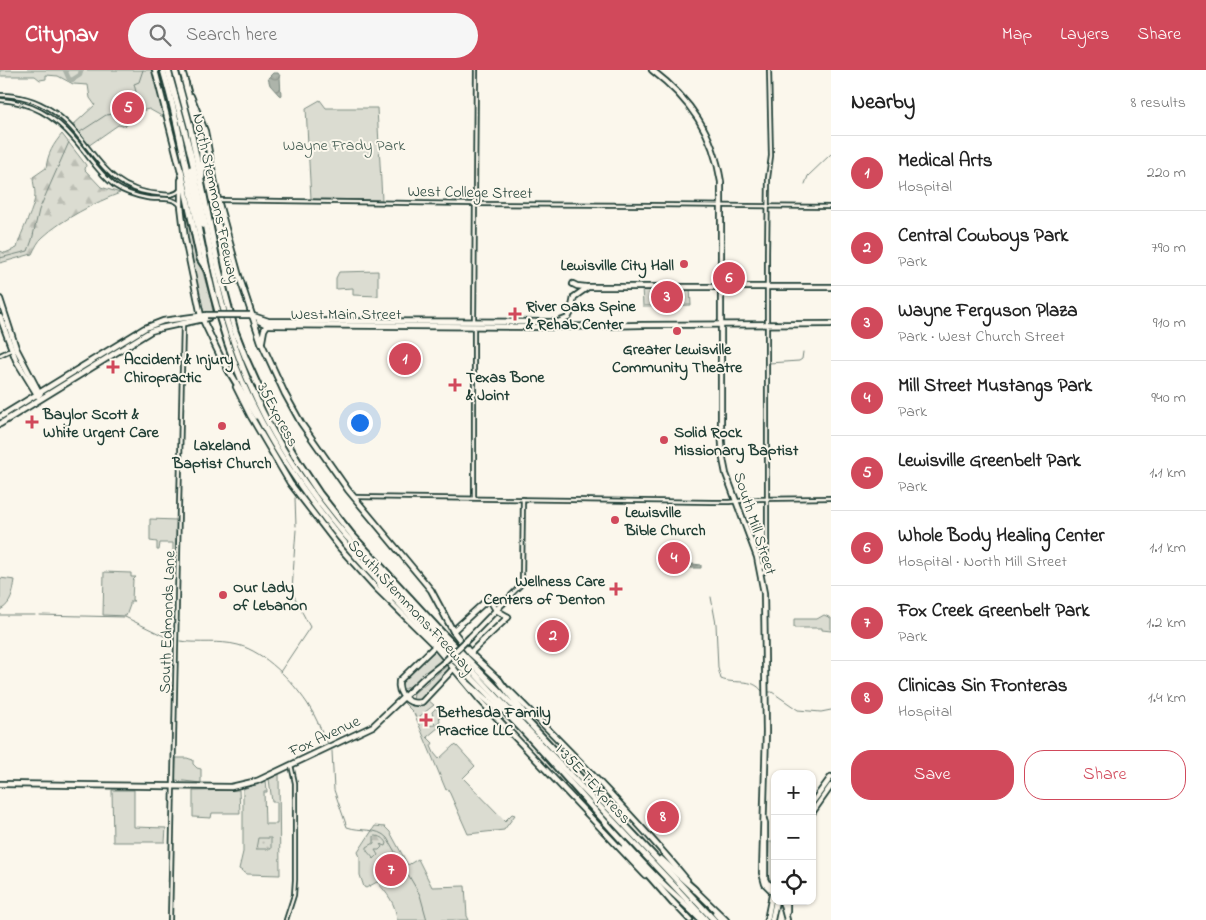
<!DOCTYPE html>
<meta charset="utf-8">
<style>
:root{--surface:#fff;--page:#f6f6f6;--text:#222;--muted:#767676;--line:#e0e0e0;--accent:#d1495b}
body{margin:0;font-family:"Indie Flower",sans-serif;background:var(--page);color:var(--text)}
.controls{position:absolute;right:15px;bottom:15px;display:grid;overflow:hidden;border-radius:10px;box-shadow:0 1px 4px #0004}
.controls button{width:45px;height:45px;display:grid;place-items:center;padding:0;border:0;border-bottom:1px solid var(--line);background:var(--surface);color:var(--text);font:25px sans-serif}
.you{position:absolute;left:359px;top:352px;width:18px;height:18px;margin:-12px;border:4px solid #fff;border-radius:50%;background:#1a73e8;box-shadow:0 0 0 8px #1a73e833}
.badge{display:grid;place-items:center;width:32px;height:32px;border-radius:50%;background:var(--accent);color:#fff;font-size:16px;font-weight:700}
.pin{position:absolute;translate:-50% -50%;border:2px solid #fff;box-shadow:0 1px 5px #0006}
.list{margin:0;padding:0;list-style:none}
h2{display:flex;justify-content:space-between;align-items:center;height:65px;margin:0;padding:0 20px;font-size:21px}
h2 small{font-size:16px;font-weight:400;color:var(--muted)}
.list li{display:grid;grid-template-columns:32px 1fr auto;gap:15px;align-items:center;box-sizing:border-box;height:75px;padding:0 20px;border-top:1px solid var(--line)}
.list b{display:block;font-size:19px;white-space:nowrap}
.list p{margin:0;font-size:16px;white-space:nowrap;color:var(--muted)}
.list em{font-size:16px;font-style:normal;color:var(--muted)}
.actions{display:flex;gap:10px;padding:15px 20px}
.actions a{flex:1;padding:11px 0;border:1px solid var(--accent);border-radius:20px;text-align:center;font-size:18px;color:var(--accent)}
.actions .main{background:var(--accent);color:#fff}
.icon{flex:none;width:28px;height:28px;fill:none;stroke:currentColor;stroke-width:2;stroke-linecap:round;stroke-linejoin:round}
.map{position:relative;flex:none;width:831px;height:850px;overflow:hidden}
header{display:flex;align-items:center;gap:30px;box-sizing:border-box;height:70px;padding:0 25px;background:var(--accent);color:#fff}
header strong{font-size:24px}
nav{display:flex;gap:28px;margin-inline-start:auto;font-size:18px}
.search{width:350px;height:45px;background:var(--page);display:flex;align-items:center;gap:12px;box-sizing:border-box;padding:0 18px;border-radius:28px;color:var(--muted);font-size:19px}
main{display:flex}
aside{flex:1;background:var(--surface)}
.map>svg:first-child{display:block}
</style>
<header>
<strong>Citynav</strong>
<div class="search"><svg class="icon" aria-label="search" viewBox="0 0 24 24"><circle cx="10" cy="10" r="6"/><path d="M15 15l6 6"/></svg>Search here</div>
<nav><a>Map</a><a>Layers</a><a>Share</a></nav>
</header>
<main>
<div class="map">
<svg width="831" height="850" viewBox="0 0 831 850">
<defs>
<pattern id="forest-firs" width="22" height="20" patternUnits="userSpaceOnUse" patternTransform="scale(1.25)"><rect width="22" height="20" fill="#dbdcd1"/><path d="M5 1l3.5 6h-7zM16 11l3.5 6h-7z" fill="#bcbeb4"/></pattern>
<pattern id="garden-dots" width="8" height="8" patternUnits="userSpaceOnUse" patternTransform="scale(1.25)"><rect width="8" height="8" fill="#dbdcd1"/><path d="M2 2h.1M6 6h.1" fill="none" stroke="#bcbeb4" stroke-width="1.8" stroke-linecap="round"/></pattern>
<pattern id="water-waves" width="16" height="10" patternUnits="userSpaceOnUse" patternTransform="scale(1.25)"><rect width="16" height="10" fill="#adb4aa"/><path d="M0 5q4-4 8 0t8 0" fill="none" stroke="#8c948b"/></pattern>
</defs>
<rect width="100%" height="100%" fill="#fbf7ec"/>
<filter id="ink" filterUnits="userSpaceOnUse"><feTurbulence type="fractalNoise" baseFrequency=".02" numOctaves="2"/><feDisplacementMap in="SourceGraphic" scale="10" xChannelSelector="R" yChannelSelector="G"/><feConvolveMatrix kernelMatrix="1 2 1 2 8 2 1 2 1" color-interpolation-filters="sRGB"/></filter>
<g filter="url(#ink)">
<g fill="#dbdcd1" stroke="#7d8c82">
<path d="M0 0H152L165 48 149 39 132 43 127 55 123 56 118 55 88 76 72 56 95 35 90 28 88 15 73 14 58 6 46 5V9L40 10 35 6H0Z"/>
<path d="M320 30 326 38H377L382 130 311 129 306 38Z"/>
<path d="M184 123 194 171 211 231 214 248H203L183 143Z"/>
<path d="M378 201V226L353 225V218L336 219V208L339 202Z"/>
<path d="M642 217H690L691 235 643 236Z"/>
<path d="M150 449 177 450 176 482 173 481V473H160L159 480H157V472L150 471Z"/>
<path d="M663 482 684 483V492H663Z"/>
<path d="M104 502 131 503V507H136L133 510 132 530 134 531H130V535L126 546 103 545Z"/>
<path d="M0 508 15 510C13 522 12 534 0 540Z"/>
<path d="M824 545 831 548V561L822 560V558H794V549H817Z"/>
<path d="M436 581 444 588C436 595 411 618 404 619L401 617 402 611 431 583Z"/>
<path d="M449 594 452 597 450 601 448 597 449 603 421 630H413L414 623Z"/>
<path d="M428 630 434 635 420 646 425 656 435 655 432 642 436 638 438 640 440 651 437 653 439 657 427 667 433 673 431 676 434 683 439 689 454 675 457 676 475 696 463 708 505 751 512 744 515 745 504 760 468 764 448 719 446 720 414 643 403 632H408L418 636Z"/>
<path d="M176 688H187L193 690V694L197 698 201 699V713L175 710Z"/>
<path d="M279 704 280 805 247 804 239 799 243 782V719L266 710 267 722H264L265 754H277V732H272L269 709Z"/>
<path d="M112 720H134V757L166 758 165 772H113Z"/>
<path d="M239 720 240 743H212L211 748 193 747V721Z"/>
<path d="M375 756 385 757 390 762 408 795 418 789 432 817 465 816 467 846 469 850H397C396 834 387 823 377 812L366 818 364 817 360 805V787L358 782Z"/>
<path d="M769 772H775V807L772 810 769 809 768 805Z"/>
</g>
<g fill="url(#forest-firs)" stroke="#7d8c82">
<path d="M62 64 86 95 85 100 101 117 120 123C96 132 61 150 43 167 38 171 35 178 32 184L0 193V181L5 183 17 178C20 162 36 137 35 124 35 118 33 113 33 107L46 98C48 83 53 75 62 64Z"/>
<path d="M374 766C381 766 384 768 387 773L386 776 380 774 382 777 379 780H375L378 785 374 789 367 781V777L374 773Z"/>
</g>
<path fill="url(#garden-dots)" stroke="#7d8c82" d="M258 768H271V779H256Z"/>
<g fill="url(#water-waves)" stroke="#74847b">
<path d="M273 3H278L280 6 281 26 279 25 270 15 268 8Z"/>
<path d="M685 493 701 495V498H660L661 495Z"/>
</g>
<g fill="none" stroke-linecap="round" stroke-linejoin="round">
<g stroke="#74847b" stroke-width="1">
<path d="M80 62 106 45 114 44 115 38 123 40 124 35 128 34 127 32 116 27 135 25 136 22 134 14 139 12 143 0"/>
<path d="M805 114 808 106 831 84"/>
<path d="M0 188 28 181 32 170 39 140 69 72"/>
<path d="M769 293 799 291 802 289 803 282"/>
<path d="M295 428 296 456"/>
<path d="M294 487 296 460"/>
<path d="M294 491 292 521 300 539"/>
<path d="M711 527 716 554 718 598 721 609C735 615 752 607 762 621"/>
<path d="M0 545H35"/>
<path d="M39 545 125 547 172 570"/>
<path d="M180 571C199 574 219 570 238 575 265 582 292 611 307 633 316 646 321 661 328 674"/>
<path d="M280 602 310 557 302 542"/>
<path d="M769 622H771"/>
<path d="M772 622 798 640 821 642 831 640"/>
<path d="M332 681 334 720 347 757C361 762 377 757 387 768L420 825 427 850"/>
<path d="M387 804 402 795"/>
<path d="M378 809 385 805"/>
</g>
<path stroke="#adb4aa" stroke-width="4.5" d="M65 0 69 9 72 10 80 5 81 0"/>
<defs>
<g id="minor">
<path d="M0 25C18 25 36 30 51 40 94 68 98 120 159 124 168 125 175 126 181 119"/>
<path d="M0 30C31 32 55 46 75 70 89 86 98 103 115 116 124 122 136 126 147 128 157 130 173 126 180 135"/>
<path d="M218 130C304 131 390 133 475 134 594 135 712 135 831 137"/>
<path d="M474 251 476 0"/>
<path d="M474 256V428"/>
<path d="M0 285 13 279"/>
<path d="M355 427 712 432H729L759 429 831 428"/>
<path d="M762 503 764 502 767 480V183L768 108 771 86 769 0"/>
<path d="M503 533 520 516 522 509 523 429"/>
<path d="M170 850 183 254"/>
<path d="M286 850 294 825 295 810V713L291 695"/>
</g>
<g id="major">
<path d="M155 0 181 102"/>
<path d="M182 0 186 14"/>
<path d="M652 0C691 30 713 63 721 112V360L723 389 726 404 757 487 764 523 766 662 762 803 765 814 775 824"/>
<path d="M191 26 205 61 218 130 239 206 261 272 285 324 301 353 348 420 431 520 453 561 470 583 500 611"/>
<path d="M181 110V136L185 169 201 246 221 288 229 300"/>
<path d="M573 214 577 216 586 217"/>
<path d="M0 229 16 278 40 324"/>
<path d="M250 245 268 251 558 252 568 248 571 242 574 227 588 217H831"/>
<path d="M0 247 16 290 38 326"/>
<path d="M259 251 267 255 554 257 642 255 831 254"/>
<path d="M262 271 264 260 267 255"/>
<path d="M236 317 250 345 290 413 340 478 377 519 435 576 480 630 645 805"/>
<path d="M0 347 145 258 163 251 207 245"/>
<path d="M0 354 151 261 161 258 208 248"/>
<path d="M760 497 765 495 766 492"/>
<path d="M490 530 496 540 508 547"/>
<path d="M453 561 487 530 503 533"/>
<path d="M470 567 503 533"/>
<path d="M435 576 399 611C397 624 409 636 422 632L454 598"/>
<path d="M470 583 508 547"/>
<path d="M509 620C570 681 632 744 687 810"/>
<path d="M0 714 231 717 257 711 373 656 424 608 442 594"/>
<path d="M812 733 831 707"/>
<path d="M812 743 831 716"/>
<path d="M764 750 765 753V809L767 813 775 817"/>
<path d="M693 818 726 850"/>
<path d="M672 831 690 850"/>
<path d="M782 831 787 850"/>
<path d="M787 842V831"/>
<path d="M715 843 721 850"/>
<path d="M767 850 773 820"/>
<path d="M772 850 776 831"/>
</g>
<g id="highway">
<path d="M163 0C194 104 200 216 244 316 303 451 416 549 516 653 564 703 607 757 656 807 670 821 686 835 701 850"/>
<path d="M168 0C178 38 190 75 197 114 209 169 216 225 236 279 260 349 299 411 347 467L706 850"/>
<path d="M175 0 190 56 219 200 235 261 246 289 272 347 299 393 319 423 352 465 444 565 499 621 714 850"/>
<path d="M185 12C193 44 205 74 202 107"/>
<path d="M191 99 202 155"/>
<path d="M181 100 200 189 207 200"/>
<path d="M228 299 256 346"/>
<path d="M380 515 390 530"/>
<path d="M498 609 527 647"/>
<path d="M464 610 499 641"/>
<path d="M624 777 673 833"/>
<path d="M661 789 695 820"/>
</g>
</defs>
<use href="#minor" stroke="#1f3d34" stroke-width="6"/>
<use href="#major" stroke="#1f3d34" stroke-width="8"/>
<use href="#highway" stroke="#1f3d34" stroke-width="9"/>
<use href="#minor" stroke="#fbf7ec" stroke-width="2.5"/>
<use href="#major" stroke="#fbf7ec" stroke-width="4.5"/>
<use href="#highway" stroke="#fbf7ec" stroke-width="5"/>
<defs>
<g id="major-bridge">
<path d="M207 245H250"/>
<path d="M442 594 470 567"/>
</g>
</defs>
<use href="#major-bridge" stroke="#1f3d34" stroke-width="8" stroke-linecap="butt"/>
<use href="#major-bridge" stroke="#fbf7ec" stroke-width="4.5"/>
</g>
</g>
<g fill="#d1495b" stroke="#fbf7ec" stroke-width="2">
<circle cx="684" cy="194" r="5"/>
<path d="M512.5 236.5h5v5h5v5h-5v5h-5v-5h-5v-5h5z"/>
<circle cx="677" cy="261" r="5"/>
<path d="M110.5 289.5h5v5h5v5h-5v5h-5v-5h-5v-5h5z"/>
<path d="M452.5 307.5h5v5h5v5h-5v5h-5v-5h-5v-5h5z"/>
<path d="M29.5 344.5h5v5h5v5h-5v5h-5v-5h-5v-5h5z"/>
<circle cx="222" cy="356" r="5"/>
<circle cx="664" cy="370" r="5"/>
<circle cx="615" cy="450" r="5"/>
<path d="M613.5 511.5h5v5h5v5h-5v5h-5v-5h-5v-5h5z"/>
<circle cx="223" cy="525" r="5"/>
<path d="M423.5 642.5h5v5h5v5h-5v5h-5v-5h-5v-5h5z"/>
</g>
<g text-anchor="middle" stroke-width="4" stroke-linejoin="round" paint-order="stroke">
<g font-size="16" fill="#455d53" stroke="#fbf7ec">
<text x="344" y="80">Wayne Frady Park</text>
</g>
<g font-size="16" fill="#1f3d34" stroke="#fbf7ec">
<text transform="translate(470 121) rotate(1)" y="6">West College Street</text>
<text transform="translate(217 128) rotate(78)" y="6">North Stemmons Freeway</text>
<text x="346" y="249">West Main Street</text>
<text transform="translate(279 344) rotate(62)" y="6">35Express</text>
<text transform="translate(756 453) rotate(72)" y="6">South Mill Street</text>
<text transform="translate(412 536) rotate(47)" y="6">South Stemmons Freeway</text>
<text transform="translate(166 552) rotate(-88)" y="6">South Edmonds Lane</text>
<text transform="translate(324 665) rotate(-25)" y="6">Fox Avenue</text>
<text transform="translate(594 713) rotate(47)" y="6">I 35E TEXpress</text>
</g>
<g font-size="16" font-weight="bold" fill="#1f3d34" stroke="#fbf7ec" text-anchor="start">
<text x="674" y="200" text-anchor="end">Lewisville City Hall</text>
<text x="526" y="241">River Oaks Spine<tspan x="526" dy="18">&amp; Rehab Center</tspan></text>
<text x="677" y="284" text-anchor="middle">Greater Lewisville<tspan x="677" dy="18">Community Theatre</tspan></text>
<text x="124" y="294">Accident &amp; Injury<tspan x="124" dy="18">Chiropractic</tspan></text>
<text x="466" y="312">Texas Bone<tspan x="466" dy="18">&amp; Joint</tspan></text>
<text x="43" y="349">Baylor Scott &amp;<tspan x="43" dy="18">White Urgent Care</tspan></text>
<text x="674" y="367">Solid Rock<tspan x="674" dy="18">Missionary Baptist</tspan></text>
<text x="222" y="380" text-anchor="middle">Lakeland<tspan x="222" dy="18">Baptist Church</tspan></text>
<text x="625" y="447">Lewisville<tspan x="625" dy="18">Bible Church</tspan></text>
<text x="605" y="516" text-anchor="end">Wellness Care<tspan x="605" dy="18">Centers of Denton</tspan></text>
<text x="233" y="522">Our Lady<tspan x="233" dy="18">of Lebanon</tspan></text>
<text x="437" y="647">Bethesda Family<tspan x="437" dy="18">Practice LLC</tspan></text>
</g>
</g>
</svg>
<div class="controls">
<button>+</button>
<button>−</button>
<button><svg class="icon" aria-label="locate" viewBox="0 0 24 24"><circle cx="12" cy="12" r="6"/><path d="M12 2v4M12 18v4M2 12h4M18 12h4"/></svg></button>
</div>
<div class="you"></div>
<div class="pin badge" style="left:405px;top:289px">1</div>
<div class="pin badge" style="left:553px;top:566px">2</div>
<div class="pin badge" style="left:667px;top:227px">3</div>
<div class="pin badge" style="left:674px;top:488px">4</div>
<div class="pin badge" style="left:128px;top:38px">5</div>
<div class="pin badge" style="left:729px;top:208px">6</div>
<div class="pin badge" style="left:391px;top:800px">7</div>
<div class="pin badge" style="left:663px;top:747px">8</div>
</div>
<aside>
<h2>Nearby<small>8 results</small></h2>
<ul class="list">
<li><span class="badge">1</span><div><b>Medical Arts</b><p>Hospital</p></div><em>220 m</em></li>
<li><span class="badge">2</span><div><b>Central Cowboys Park</b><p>Park</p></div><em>790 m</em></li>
<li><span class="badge">3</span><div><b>Wayne Ferguson Plaza</b><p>Park · West Church Street</p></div><em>910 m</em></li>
<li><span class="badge">4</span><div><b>Mill Street Mustangs Park</b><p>Park</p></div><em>940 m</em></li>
<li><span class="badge">5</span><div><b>Lewisville Greenbelt Park</b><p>Park</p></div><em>1.1 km</em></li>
<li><span class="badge">6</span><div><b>Whole Body Healing Center</b><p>Hospital · North Mill Street</p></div><em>1.1 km</em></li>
<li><span class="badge">7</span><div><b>Fox Creek Greenbelt Park</b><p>Park</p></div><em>1.2 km</em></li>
<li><span class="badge">8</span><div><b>Clinicas Sin Fronteras</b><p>Hospital</p></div><em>1.4 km</em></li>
</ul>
<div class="actions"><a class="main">Save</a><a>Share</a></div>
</aside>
</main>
